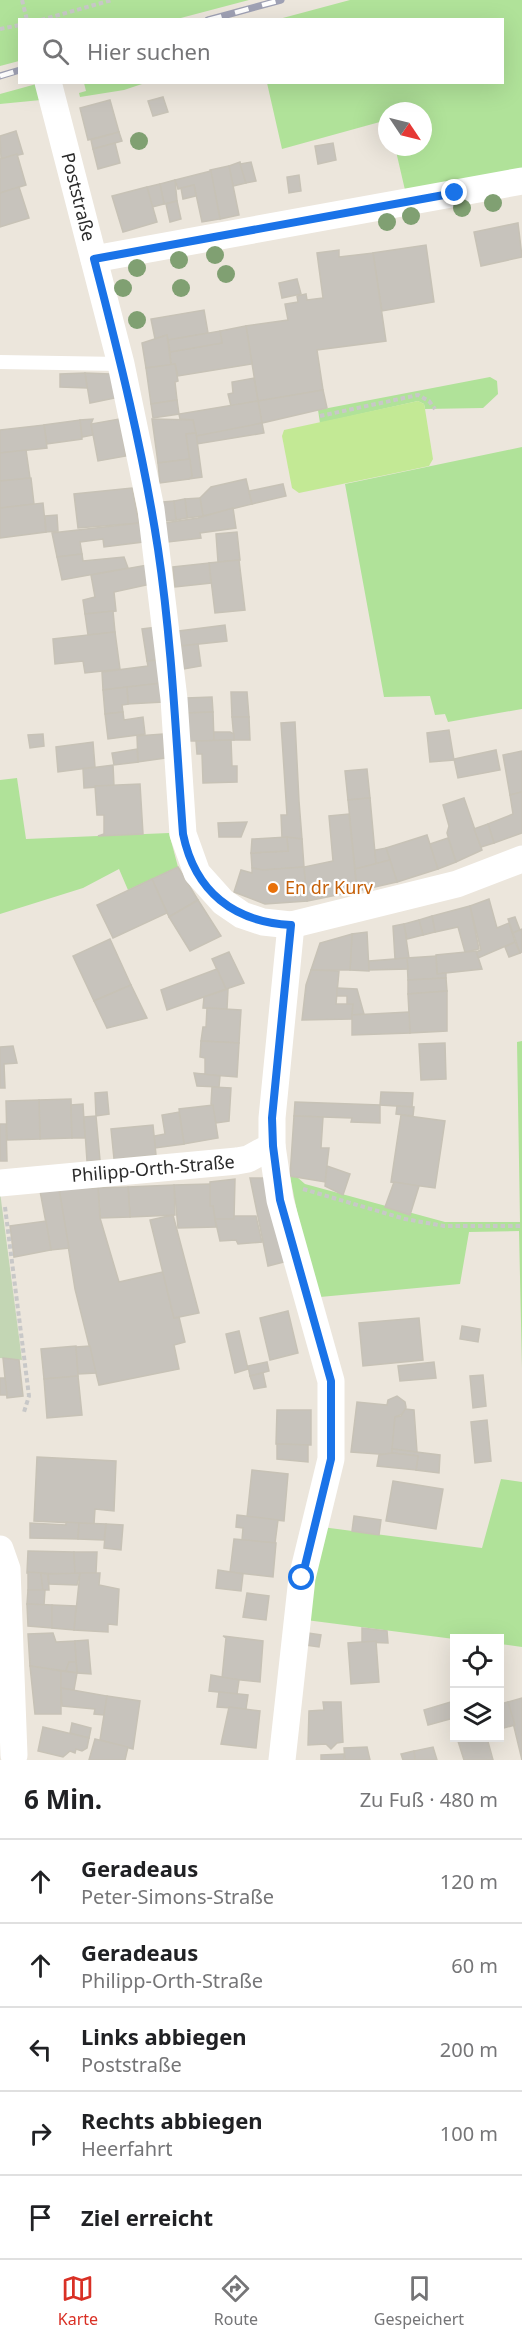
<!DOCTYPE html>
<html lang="de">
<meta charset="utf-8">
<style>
:root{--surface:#fff;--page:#f2f2f2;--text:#202124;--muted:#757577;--line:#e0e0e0;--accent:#d93025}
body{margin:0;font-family:"Noto Sans",sans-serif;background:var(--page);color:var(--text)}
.controls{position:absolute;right:18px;bottom:18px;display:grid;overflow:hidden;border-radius:0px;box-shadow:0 6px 24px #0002}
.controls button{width:54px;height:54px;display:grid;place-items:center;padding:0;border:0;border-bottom:2px solid var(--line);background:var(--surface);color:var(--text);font:30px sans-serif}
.compass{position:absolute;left:378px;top:102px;width:54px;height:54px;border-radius:50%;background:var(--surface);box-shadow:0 6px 24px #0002;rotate:125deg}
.stop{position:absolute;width:18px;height:18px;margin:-14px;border:4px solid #1a73e8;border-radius:50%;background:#fff}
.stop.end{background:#1a73e8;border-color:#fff;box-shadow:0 2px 6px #0008}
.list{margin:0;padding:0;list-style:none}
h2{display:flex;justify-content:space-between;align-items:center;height:78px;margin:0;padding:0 24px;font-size:26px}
h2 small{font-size:20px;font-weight:400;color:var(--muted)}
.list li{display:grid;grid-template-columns:39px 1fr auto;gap:18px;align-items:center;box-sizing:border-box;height:84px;padding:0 24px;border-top:2px solid var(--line)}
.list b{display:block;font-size:22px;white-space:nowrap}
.list p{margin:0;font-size:20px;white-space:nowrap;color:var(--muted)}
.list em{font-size:20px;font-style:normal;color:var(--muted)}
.icon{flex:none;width:33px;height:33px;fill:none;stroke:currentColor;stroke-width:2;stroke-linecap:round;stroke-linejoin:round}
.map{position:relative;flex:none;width:522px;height:1760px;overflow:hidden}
.search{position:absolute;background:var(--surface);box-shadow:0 6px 24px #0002;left:18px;right:18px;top:18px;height:66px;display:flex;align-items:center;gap:15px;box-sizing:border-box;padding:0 21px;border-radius:0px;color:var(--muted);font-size:22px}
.sheet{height:498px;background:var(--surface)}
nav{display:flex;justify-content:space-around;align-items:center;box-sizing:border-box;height:84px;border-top:2px solid var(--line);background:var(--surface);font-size:16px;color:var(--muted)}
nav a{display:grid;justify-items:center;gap:3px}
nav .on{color:var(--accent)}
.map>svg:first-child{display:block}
</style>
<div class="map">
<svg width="522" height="1760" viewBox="0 0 522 1760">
<rect width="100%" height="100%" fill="#ece6dc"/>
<g fill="#b0e299">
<path d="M0 0H249L177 19 20 20 19 61 0 66Z"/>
<path d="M350 0H522V169L405 190 395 147H423V111H387V120L282 149 267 83 502 82V20L279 19Z"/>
<path d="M40 83 41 100 0 104V94Z"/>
<path d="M84 83V82L145 83 124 90 80 97 79 93 86 91Z"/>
<path d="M490 377 497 381 498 394 483 408 425 409 424 404 418 401 320 423 318 410Z"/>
<path d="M522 447V709L448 722 445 714 435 715 430 696 384 697 345 484Z"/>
<path d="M17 778 26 839 169 833 178 867 128 890 119 869 83 888 0 914V780Z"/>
<path d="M522 1041V1368L519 1231 469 1232 460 1284 320 1297 300 1227 290 1176 297 1177 305 1184 445 1222H520L517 1042Z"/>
<path d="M501 1479 522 1482V1647L500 1644V1638L454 1639 306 1620 322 1527 482 1548Z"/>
</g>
<path fill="#c3d6b4" d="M0 1192 22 1360 0 1358Z"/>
<path fill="#c3e995" d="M418 401 424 404 425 409 433 459 429 466 299 493 292 488 282 436 284 430Z"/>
<g fill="#c7c3bc" stroke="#c7c2b6" stroke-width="1.5">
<path d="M163 97 168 112 153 116 148 101Z"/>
<path d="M110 100 119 132 88 140 80 108Z"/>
<path d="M16 131 23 154 1 159 0 136Z"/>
<path d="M119 132 122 141 93 149 91 140Z"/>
<path d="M115 143 120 163 98 169 93 149Z"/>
<path d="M333 143 336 160 318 164 315 146Z"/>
<path d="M17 154 26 185 0 193V159Z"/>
<path d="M240 162 246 183 233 186 229 166Z"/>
<path d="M251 162 256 181 246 183 240 164Z"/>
<path d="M229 166 239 215 220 219 210 170Z"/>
<path d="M211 171 220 219 202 222 194 185 178 189 175 180Z"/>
<path d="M299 175 301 191 289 193 287 177Z"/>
<path d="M175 180 177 201 164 204 160 184Z"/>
<path d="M160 184 164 204 152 207 147 187Z"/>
<path d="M194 185 196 196 183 199 181 188Z"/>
<path d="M19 187 29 218 0 227V193Z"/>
<path d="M147 187 157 222 123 232 112 196Z"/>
<path d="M177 201 181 219 170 222 166 204Z"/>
<path d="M518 223 522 257 481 266 474 232Z"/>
<path d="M426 245 434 302 382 311 373 253Z"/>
<path d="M339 250V257L373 253 386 341 317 350 323 390 258 401 246 326 288 320 285 304 298 302 297 296 306 294 307 300 323 298 317 253Z"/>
<path d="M297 279 301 294 282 298 279 283Z"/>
<path d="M204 310 208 333 168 340 167 335 155 339 151 319Z"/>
<path d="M246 326 252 364 178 376 175 364 171 365 170 352 222 343 220 331Z"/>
<path d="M220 331 222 343 170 352 168 340Z"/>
<path d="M167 335 171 365 146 368 142 343Z"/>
<path d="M175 364 178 381 175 382 177 400 151 404 146 368Z"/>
<path d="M85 373 110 374 115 398 90 403Z"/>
<path d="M85 373 87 388 60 387V374Z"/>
<path d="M254 378 258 401 231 406 228 394 233 393 232 382Z"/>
<path d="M323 390 327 408 262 423 258 401Z"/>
<path d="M177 400 179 414 153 418 151 404Z"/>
<path d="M258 401 262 423 251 427 196 436 193 420 180 419 179 414Z"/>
<path d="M93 419 91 424 93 435 82 437 80 420Z"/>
<path d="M119 419 126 456 98 461 91 424Z"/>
<path d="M152 419 193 420 196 433 186 434 190 459 158 463Z"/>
<path d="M80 420 82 439 47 444 44 425Z"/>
<path d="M262 423 264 433 197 444 196 436Z"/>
<path d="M44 425 47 448 0 453V430Z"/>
<path d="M196 433 202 477 189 479 192 476 186 434Z"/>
<path d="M26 450 30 478 0 481V453Z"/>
<path d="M190 459 192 476 189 479 160 483 158 463Z"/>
<path d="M31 478 34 504 0 508V481Z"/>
<path d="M246 479 252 504 203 516 200 498 211 487Z"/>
<path d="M283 484 286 496 252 504 249 491Z"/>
<path d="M132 488 139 523 78 528 74 494Z"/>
<path d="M200 498 203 516 187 518 185 499Z"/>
<path d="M185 499 187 518 176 520 174 501Z"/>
<path d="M174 501 176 520 165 521 163 502Z"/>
<path d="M43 503 46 532 0 538V508Z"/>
<path d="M233 508 236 528 200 533 201 538 168 542 165 523 198 518Z"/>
<path d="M57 515 58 531 46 532 45 516Z"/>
<path d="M139 523 143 542 104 547 103 539 80 542 82 554 57 557 52 533Z"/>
<path d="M237 532 240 560 218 562 216 534Z"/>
<path d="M82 554 83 561 124 557 128 568 62 580 57 557Z"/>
<path d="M239 560 245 610 215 613 209 563Z"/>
<path d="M209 563 211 583 175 587 173 567Z"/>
<path d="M147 565 151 584 114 592 116 611 85 614 83 600 95 597 91 575Z"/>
<path d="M113 611 115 632 88 635 85 614Z"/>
<path d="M225 625 227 641 181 646 179 631Z"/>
<path d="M157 627 160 660 147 661 142 629Z"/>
<path d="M115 632 120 669 85 673 83 661 55 664 53 639Z"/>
<path d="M198 644 201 666 184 669 181 646Z"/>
<path d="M160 660 162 683 103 690 102 672 148 666 147 661Z"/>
<path d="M162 683 163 702 128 704 127 687Z"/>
<path d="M127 687 128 704 122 705 123 712 105 714 103 690Z"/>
<path d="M231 692H247L249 717H232Z"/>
<path d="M212 697 213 712 186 713V698Z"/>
<path d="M123 712 124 720 143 717 145 734 108 739 105 714Z"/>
<path d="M213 712 214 741H187L186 713Z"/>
<path d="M232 717H249L250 740H234Z"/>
<path d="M295 722 299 801 302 839 282 838 281 815H287L281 723Z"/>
<path d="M449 730 454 760 430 762 427 733Z"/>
<path d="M214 732H230L234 734V740L214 741Z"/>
<path d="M43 734 44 746 30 748 28 735Z"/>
<path d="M163 734 165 758 138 762 137 736Z"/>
<path d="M231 740 232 766H237V782L203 783 202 754H197L196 741Z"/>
<path d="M93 742 95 767 58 772 56 747Z"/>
<path d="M137 749 138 762 114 765 112 753Z"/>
<path d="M496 750 500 770 458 778 454 759Z"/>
<path d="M522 751V792L510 795 503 755Z"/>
<path d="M113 765 114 786 84 788 83 769Z"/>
<path d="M367 769 370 798 348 800 345 771Z"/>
<path d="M140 784 143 834 98 836 104 834V815H97L95 786Z"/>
<path d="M522 792V833L494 843 488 824 513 814 510 795Z"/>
<path d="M370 798 376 864 355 869 348 800Z"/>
<path d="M464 798 482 850 456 862 447 833 449 826 443 805Z"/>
<path d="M349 814 357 891 307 901 304 867 333 861 329 816Z"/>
<path d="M247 822 241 837H219L218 823Z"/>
<path d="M488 824 494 843 481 847 474 829Z"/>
<path d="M427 835 438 869 397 882 386 848Z"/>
<path d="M287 837 302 839 304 867 263 870 252 868 251 853 288 851Z"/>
<path d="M287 837 288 851 251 853 252 839Z"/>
<path d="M448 838 456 862 438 869 430 844Z"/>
<path d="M386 848 390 860 376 864 375 850Z"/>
<path d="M390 860 397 882 357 891 355 869Z"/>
<path d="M178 867 198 900 169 917 152 879Z"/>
<path d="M304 867 307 901 265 904 234 892 241 870 252 873V868L263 870Z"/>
<path d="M152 879 167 913 113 938 97 905Z"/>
<path d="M489 899 497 928 509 923 515 942 478 958 476 952 481 950 470 906Z"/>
<path d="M198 900 221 936 190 951 169 917Z"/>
<path d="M470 906 479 949 465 952 458 927 435 932 432 916Z"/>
<path d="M432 916 435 932 423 935 419 920Z"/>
<path d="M515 917 520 930 513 933 508 919Z"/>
<path d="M419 920 423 935 407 939 404 924Z"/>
<path d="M404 924 409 958 395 959 393 926Z"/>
<path d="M522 929V952L520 953 513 933Z"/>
<path d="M367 932 369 971 350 970 352 934Z"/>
<path d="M352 934 350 970H311L320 943Z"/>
<path d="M110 939 131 985 94 1001 73 956Z"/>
<path d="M515 942 520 953 509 957 505 947Z"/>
<path d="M476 951 482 969 437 974 436 955Z"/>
<path d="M229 952 244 983 226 989 212 959Z"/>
<path d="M436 956 437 974 446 973V978L408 980 407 958Z"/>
<path d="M407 958 408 969 369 970V961Z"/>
<path d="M217 969 226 989 167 1010 161 990Z"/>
<path d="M311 970 339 971 336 1004H353L352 1019 302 1020 306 985Z"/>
<path d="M446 978 447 991 408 994V980Z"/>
<path d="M131 985 147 1018 107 1028 94 1001Z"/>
<path d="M337 988 357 989 364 1014 352 1015 353 1004H347V996H337Z"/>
<path d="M228 989 227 1009 203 1008 204 997Z"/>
<path d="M447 991V1031L410 1033 408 994Z"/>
<path d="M207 1008 241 1010 239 1043 201 1041 203 1027H206Z"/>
<path d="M409 1012 410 1033 352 1035V1015Z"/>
<path d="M201 1041 239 1043 237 1077 199 1074H205V1058L200 1057Z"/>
<path d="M445 1043 446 1079 421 1080 419 1044Z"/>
<path d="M13 1046 17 1063 4 1064 5 1088H0V1047Z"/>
<path d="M194 1073 220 1076 219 1087 197 1086Z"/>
<path d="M212 1087 231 1088 229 1121 216 1123 211 1104Z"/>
<path d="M107 1092 109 1114 96 1116 95 1093Z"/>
<path d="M381 1092 413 1093 412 1107 380 1105Z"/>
<path d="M71 1099 72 1138 40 1139 39 1100Z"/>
<path d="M39 1100 40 1139 7 1140 6 1101Z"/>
<path d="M295 1102 380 1105V1123L351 1122 352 1118 294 1116Z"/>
<path d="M83 1104 85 1138H72L71 1105Z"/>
<path d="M213 1105 218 1138 184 1144 179 1109Z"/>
<path d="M397 1106 414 1107 413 1116 396 1114Z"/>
<path d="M179 1112 184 1144 155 1148 154 1136 165 1134 162 1115Z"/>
<path d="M401 1115 445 1121 435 1188 391 1182Z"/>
<path d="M96 1116 100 1160 87 1161 84 1117Z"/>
<path d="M294 1116 323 1117 321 1148H329L325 1182 290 1176Z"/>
<path d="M0 1124H6L7 1161H0Z"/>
<path d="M153 1125 156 1155 114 1159 111 1129Z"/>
<path d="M327 1166 350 1174 343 1195 325 1186Z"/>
<path d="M250 1178H264L284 1262 268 1266Z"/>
<path d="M235 1179 234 1219H215L213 1206H210V1182Z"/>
<path d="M394 1182 419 1186 410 1215 385 1207Z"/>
<path d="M210 1184V1206H213L216 1227 178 1228 174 1185Z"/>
<path d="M174 1185 175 1215 130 1217 128 1187Z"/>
<path d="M128 1187 130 1217 100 1218 98 1188Z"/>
<path d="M98 1188 100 1218 119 1282 163 1272 174 1318 179 1317 185 1342 174 1345 179 1369 99 1385 75 1289 59 1189Z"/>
<path d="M59 1189 69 1248 51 1250 40 1191Z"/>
<path d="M173 1215 199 1313 174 1318 150 1220Z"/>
<path d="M234 1216H256L262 1242 238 1244 236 1240 220 1241 215 1219H234Z"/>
<path d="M46 1221 51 1250 14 1257 10 1226Z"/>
<path d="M288 1311 298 1353 270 1360 260 1318Z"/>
<path d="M419 1318 423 1360 363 1366 359 1323Z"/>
<path d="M462 1326 480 1329 478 1342 460 1339Z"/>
<path d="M239 1331 248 1369 235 1373 226 1334Z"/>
<path d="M76 1346 78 1376 44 1379 41 1349Z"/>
<path d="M90 1346 96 1373 78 1374 76 1347Z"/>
<path d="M3 1358 19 1360 23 1396 7 1398Z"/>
<path d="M267 1362 269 1371 250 1376 248 1366Z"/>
<path d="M434 1362 436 1378 400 1381 398 1366Z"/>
<path d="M263 1373 266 1387 254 1389 250 1376Z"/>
<path d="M483 1375 486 1406 473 1408 470 1376Z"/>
<path d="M78 1376 82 1415 47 1418 44 1379Z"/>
<path d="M0 1378H5L7 1395H0Z"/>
<path d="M397 1396 405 1402 406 1407 405 1413 395 1417 392 1455 351 1452 357 1402 387 1405 388 1400Z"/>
<path d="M405 1409 414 1410 417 1452 392 1449 395 1417 401 1416Z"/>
<path d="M277 1410H311V1445L276 1444Z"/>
<path d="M487 1420 491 1461 475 1463 471 1422Z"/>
<path d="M277 1444 308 1445V1462L277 1459Z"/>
<path d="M392 1449 440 1455 439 1473 416 1470 418 1456 392 1453Z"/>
<path d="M392 1453 418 1456 416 1470 377 1466 379 1455Z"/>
<path d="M37 1457 116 1461 114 1511 95 1509 94 1524 34 1521Z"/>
<path d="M252 1470 288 1474 284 1521 247 1517Z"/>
<path d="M393 1481 443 1489 436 1529 386 1521Z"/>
<path d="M237 1515 278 1520 275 1543 242 1540 243 1528 236 1527Z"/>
<path d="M354 1516 381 1520 379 1535 352 1531Z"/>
<path d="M66 1522 79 1523 78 1539 30 1538V1523L66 1525Z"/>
<path d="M79 1523 106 1524 104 1540 78 1539Z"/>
<path d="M106 1524 123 1525 121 1550 104 1548Z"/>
<path d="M234 1539 276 1543 273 1577 230 1572Z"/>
<path d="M28 1551 74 1552 75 1574 27 1573Z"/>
<path d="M74 1552H97L96 1573 75 1574Z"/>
<path d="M218 1570 243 1574 241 1591 216 1588Z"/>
<path d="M28 1572 41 1573 43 1591 28 1590Z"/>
<path d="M41 1573 48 1574 49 1590H43Z"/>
<path d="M80 1573H100L99 1585 119 1589 117 1625 108 1624V1632L74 1630Z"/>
<path d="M80 1573 77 1585 49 1584 48 1574Z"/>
<path d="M28 1590H45L44 1605 27 1604Z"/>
<path d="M247 1593 269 1596 266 1620 243 1617Z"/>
<path d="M27 1604 52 1605V1628L28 1626Z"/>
<path d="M52 1605 76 1606 74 1630 52 1628Z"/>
<path d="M362 1628 387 1631 388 1643 362 1642Z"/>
<path d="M53 1633 56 1642 75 1641 76 1662H69L66 1671 30 1666 28 1634Z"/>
<path d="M308 1633 321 1635 319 1647 306 1645Z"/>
<path d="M223 1636 263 1641 260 1682 222 1678 226 1638Z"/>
<path d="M88 1640 91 1674 77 1673 75 1641Z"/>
<path d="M376 1641 379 1682 351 1684 348 1643Z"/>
<path d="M69 1662H76L77 1673 66 1671Z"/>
<path d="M30 1666 61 1671V1714H35Z"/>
<path d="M61 1671 77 1673 74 1690 61 1688Z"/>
<path d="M211 1675 239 1680 237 1694 209 1691Z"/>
<path d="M61 1688 107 1696 104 1715 94 1714 95 1709 62 1706Z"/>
<path d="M219 1692 248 1695 246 1709 217 1707Z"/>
<path d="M107 1696 140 1701 133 1749 100 1740Z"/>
<path d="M522 1698V1760L508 1702Z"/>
<path d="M454 1701V1718L428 1725 424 1710Z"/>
<path d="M323 1702H341L343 1742 337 1743 331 1749 326 1744 308 1745 309 1711 324 1710Z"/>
<path d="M508 1702 515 1725 500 1729V1704Z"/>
<path d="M229 1707 260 1711 256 1748 221 1744Z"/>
<path d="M72 1723 91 1728 89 1738 70 1733Z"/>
<path d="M43 1727 89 1738 87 1748 82 1751 76 1749 75 1753 70 1751 63 1757 38 1751Z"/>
<path d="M457 1738H487L493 1760H464Z"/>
<path d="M95 1739 128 1747 125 1760H89Z"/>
<path d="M367 1747 370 1760H345L344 1748Z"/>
<path d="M433 1747 437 1760H415L414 1751Z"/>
<path d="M414 1751 415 1760H403L401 1754Z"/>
<path d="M344 1754V1760H321V1755Z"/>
</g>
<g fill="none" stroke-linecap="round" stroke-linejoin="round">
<g stroke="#c8c8c8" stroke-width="4" stroke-dasharray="4.5 3" stroke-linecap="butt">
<path d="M22 0 27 20"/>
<path d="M41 20 112 0"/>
<path d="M0 29 20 25"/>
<path d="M320 416 418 395 429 401 435 409"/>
<path d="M303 1189 405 1219 444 1226H522"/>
<path d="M5 1207 29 1396 24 1412"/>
</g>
<path stroke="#fff" stroke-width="14" d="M0 362 121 364"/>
<g stroke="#fff" stroke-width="27">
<path d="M48 82 121 364 151 509 174 699 183 834 197 873 223 902 242 915 263 922 291 925 457 884 522 859"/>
<path d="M94 259 522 181"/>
<path d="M272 1146 280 1200 331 1381V1459L302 1578 282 1760"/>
<path d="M0 1183 237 1161 248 1159 272 1146V1118L291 925"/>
<path d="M0 1549 7 1569 14 1755"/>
</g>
<defs>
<g id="rail">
<path d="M208 20 281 0"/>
<path d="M0 76 20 70"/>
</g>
</defs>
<use href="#rail" stroke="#9fa1b4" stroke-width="7"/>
<use href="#rail" stroke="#fff" stroke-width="4.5" stroke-dasharray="14" stroke-linecap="butt"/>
</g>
<g fill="#80a072">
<circle cx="139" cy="141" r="9"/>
<circle cx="493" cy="203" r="9"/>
<circle cx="462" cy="208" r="9"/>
<circle cx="411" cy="216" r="9"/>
<circle cx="387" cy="222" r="9"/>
<circle cx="215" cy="255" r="9"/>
<circle cx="179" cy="260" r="9"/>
<circle cx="137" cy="268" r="9"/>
<circle cx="226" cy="274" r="9"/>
<circle cx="123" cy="288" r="9"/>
<circle cx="181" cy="288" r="9"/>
<circle cx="137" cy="320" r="9"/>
</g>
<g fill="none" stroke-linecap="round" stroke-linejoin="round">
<path stroke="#1a73e8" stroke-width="8" d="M302 1578 331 1459V1381L280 1200 273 1146 272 1118 291 925C234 922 195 892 183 834 176 739 172 643 158 549 143 451 119 355 94 259L455 193"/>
</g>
<circle fill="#e8710a" stroke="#fff" stroke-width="2" cx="273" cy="888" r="6"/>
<g text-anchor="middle" stroke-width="4.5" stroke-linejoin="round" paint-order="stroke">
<g font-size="18" fill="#2a2a2a" stroke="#fff">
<text transform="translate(78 197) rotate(76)" y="6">Poststraße</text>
<text transform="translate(153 1169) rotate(-5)" y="6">Philipp-Orth-Straße</text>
</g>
<g font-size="18" fill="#c56008" stroke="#fff" text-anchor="start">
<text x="285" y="894">En dr Kurv</text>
</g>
</g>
</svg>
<div class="controls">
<button><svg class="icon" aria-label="locate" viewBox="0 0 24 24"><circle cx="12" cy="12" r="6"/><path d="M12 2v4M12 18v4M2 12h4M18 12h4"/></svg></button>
<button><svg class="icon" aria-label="layers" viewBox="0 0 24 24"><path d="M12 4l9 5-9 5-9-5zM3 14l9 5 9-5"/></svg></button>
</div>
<svg class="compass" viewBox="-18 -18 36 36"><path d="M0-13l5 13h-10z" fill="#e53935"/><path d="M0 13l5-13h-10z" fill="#757577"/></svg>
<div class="stop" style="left:302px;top:1578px"></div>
<div class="stop end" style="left:455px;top:193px"></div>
<div class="search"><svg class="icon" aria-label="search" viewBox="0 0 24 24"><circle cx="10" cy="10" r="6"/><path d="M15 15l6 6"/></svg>Hier suchen</div>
</div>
<section class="sheet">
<h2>6 Min.<small>Zu Fuß · 480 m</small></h2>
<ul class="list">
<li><svg class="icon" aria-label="ahead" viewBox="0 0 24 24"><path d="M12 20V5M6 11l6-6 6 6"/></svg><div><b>Geradeaus</b><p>Peter-Simons-Straße</p></div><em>120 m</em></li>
<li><svg class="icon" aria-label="ahead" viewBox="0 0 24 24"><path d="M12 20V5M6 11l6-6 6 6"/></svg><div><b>Geradeaus</b><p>Philipp-Orth-Straße</p></div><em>60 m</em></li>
<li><svg class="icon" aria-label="left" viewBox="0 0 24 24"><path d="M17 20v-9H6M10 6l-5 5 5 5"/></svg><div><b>Links abbiegen</b><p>Poststraße</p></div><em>200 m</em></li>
<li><svg class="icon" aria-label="right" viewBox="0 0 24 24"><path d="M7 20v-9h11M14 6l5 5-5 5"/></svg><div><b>Rechts abbiegen</b><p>Heerfahrt</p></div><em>100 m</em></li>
<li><svg class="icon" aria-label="arrive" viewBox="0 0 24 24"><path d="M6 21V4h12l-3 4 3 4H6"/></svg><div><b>Ziel erreicht</b></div></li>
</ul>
</section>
<nav>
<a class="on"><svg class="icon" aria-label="map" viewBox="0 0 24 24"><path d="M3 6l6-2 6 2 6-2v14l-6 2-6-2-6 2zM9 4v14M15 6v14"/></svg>Karte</a>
<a><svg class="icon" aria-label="directions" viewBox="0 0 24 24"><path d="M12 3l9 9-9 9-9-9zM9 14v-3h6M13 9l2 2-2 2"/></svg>Route</a>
<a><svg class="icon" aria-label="saved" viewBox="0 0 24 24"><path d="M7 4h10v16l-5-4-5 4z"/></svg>Gespeichert</a>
</nav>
